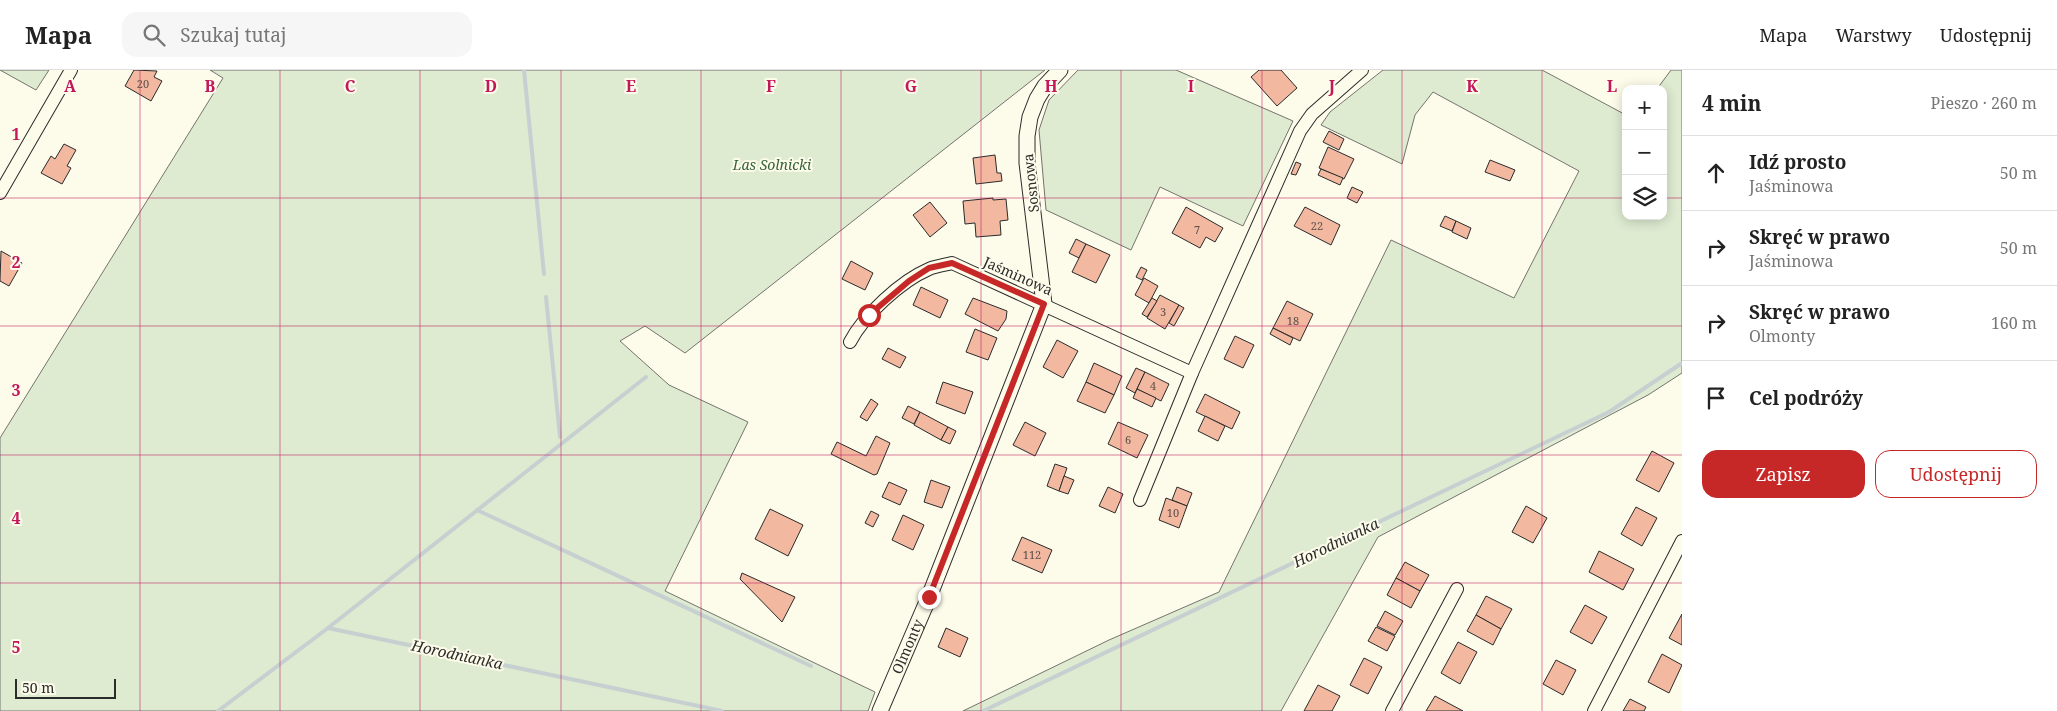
<!DOCTYPE html>
<html lang="pl">
<meta charset="utf-8">
<style>
:root{--surface:#fff;--page:#f6f6f6;--text:#222;--muted:#767676;--line:#e0e0e0;--accent:#c62828}
body{margin:0;font-family:"Noto Serif",serif;background:var(--page);color:var(--text)}
.controls{position:absolute;right:15px;top:15px;display:grid;overflow:hidden;border-radius:10px;box-shadow:0 2px 12px #0003}
.controls button{width:45px;height:45px;display:grid;place-items:center;padding:0;border:0;border-bottom:1px solid var(--line);background:var(--surface);color:var(--text);font:25px sans-serif}
.scale{position:absolute;left:15px;bottom:12px;width:101px;box-sizing:border-box;padding-left:5px;border:2px solid #2b2b2b;border-top:0;font-size:14px;line-height:18px;white-space:nowrap;color:#2b2b2b;-webkit-text-stroke:4px #fdfbea;paint-order:stroke}
.stop{position:absolute;width:15px;height:15px;margin:-11px;border:4px solid #c62828;border-radius:50%;background:#fff}
.stop.end{background:#c62828;border-color:#fff;box-shadow:0 1px 5px #0008}
.list{margin:0;padding:0;list-style:none}
h2{display:flex;justify-content:space-between;align-items:center;height:65px;margin:0;padding:0 20px;font-size:21px}
h2 small{font-size:16px;font-weight:400;color:var(--muted)}
.list li{display:grid;grid-template-columns:32px 1fr auto;gap:15px;align-items:center;box-sizing:border-box;height:75px;padding:0 20px;border-top:1px solid var(--line)}
.list b{display:block;font-size:19px;white-space:nowrap}
.list p{margin:0;font-size:16px;white-space:nowrap;color:var(--muted)}
.list em{font-size:16px;font-style:normal;color:var(--muted)}
.actions{display:flex;gap:10px;padding:15px 20px}
.actions a{flex:1;padding:11px 0;border:1px solid var(--accent);border-radius:15px;text-align:center;font-size:18px;color:var(--accent)}
.actions .main{background:var(--accent);color:#fff}
.icon{flex:none;width:28px;height:28px;fill:none;stroke:currentColor;stroke-width:2;stroke-linecap:round;stroke-linejoin:round}
.map{position:relative;flex:none;width:1682px;height:641px;overflow:hidden}
header{display:flex;align-items:center;gap:30px;box-sizing:border-box;height:70px;padding:0 25px;background:var(--surface);border-bottom:1px solid var(--line)}
header strong{font-size:24px}
nav{display:flex;gap:28px;margin-inline-start:auto;font-size:18px}
.search{width:350px;height:45px;background:var(--page);display:flex;align-items:center;gap:12px;box-sizing:border-box;padding:0 18px;border-radius:15px;color:var(--muted);font-size:19px}
main{display:flex}
aside{flex:1;background:var(--surface)}
.map>svg:first-child{display:block}
</style>
<header>
<strong>Mapa</strong>
<div class="search"><svg class="icon" aria-label="search" viewBox="0 0 24 24"><circle cx="10" cy="10" r="6"/><path d="M15 15l6 6"/></svg>Szukaj tutaj</div>
<nav><a>Mapa</a><a>Warstwy</a><a>Udostępnij</a></nav>
</header>
<main>
<div class="map">
<svg width="1682" height="641" viewBox="0 0 1682 641">
<rect width="100%" height="100%" fill="#fdfbea"/>
<g fill="#deebd1" stroke="#74746e">
<path d="M0 0H49L36 20Z"/>
<path d="M210 0H1045L685 283 645 256 620 271 669 315 748 352 665 521 875 622 868 641H0V368L223 8Z"/>
<path d="M1078 0H1176L1293 51 1243 156 1160 117 1131 180 1046 140 1039 60 1049 30Z"/>
<path d="M1383 0H1542L1626 45V146H1663V19H1657L1671 0H1682V303L1648 325 1378 467 1281 641H963L1109 570 1219 522 1391 170 1514 228 1579 101 1433 22 1415 45 1402 94 1321 55 1330 42Z"/>
</g>
<g fill="none" stroke-linecap="round" stroke-linejoin="round">
<g stroke="#c7d0d0" stroke-width="4">
<path d="M524 0 544 204"/>
<path d="M546 227 560 367"/>
<path d="M477 440 811 596"/>
<path d="M328 558 646 307"/>
<path d="M218 641 328 558 722 641"/>
<path d="M983 641 1609 342 1682 293"/>
</g>
</g>
<g fill="#f2b8a0" stroke="#2b2b2b">
<path d="M134 0 157 1 154 7 162 11 151 31 125 16Z"/>
<path d="M1259 0H1281L1297 18 1277 36 1251 7Z"/>
<path d="M1329 61 1344 69 1339 80 1323 72Z"/>
<path d="M64 74 76 80 67 96 71 98 62 114 41 103 51 86 55 89Z"/>
<path d="M1328 77 1354 89 1344 109 1319 98Z"/>
<path d="M995 85 997 103H1001L1002 111 976 114 973 88Z"/>
<path d="M1490 90 1515 100 1510 111 1485 102Z"/>
<path d="M1296 92 1301 94 1296 105 1291 104Z"/>
<path d="M1321 99 1343 108 1340 115 1318 105Z"/>
<path d="M1352 117 1363 122 1357 133 1347 128Z"/>
<path d="M993 128V130L1006 129 1008 150 1000 151 1001 165 976 167 975 153 965 154 963 131Z"/>
<path d="M930 132 947 153 930 167 913 145Z"/>
<path d="M1186 137 1223 158 1215 172 1206 167 1200 178 1172 163Z"/>
<path d="M1305 137 1340 155 1331 175 1294 156Z"/>
<path d="M1445 146 1456 151 1452 161 1440 156Z"/>
<path d="M1456 151 1471 158 1467 169 1452 162Z"/>
<path d="M1076 169 1086 174 1079 188 1069 183Z"/>
<path d="M1086 174 1110 185 1096 213 1072 202Z"/>
<path d="M1 181 22 193 9 216 0 211Z"/>
<path d="M851 191 873 203 865 220 842 209Z"/>
<path d="M1141 197 1147 200 1142 210 1136 207Z"/>
<path d="M1144 208 1158 216 1149 233 1135 225Z"/>
<path d="M921 217 948 230 940 248 913 235Z"/>
<path d="M1160 225 1179 235 1165 259 1147 248Z"/>
<path d="M973 228 1007 241 1006 249 998 261 965 244Z"/>
<path d="M1152 228 1157 231 1147 247 1142 244Z"/>
<path d="M1287 231 1313 244 1300 271 1273 258Z"/>
<path d="M1179 235 1184 238 1174 256 1169 253Z"/>
<path d="M1273 258 1293 268 1290 275 1270 264Z"/>
<path d="M975 259 997 268 988 290 966 282Z"/>
<path d="M1235 266 1254 275 1243 298 1224 289Z"/>
<path d="M1057 270 1078 281 1063 308 1043 297Z"/>
<path d="M888 278 906 287 900 298 882 289Z"/>
<path d="M1094 293 1122 306 1114 325 1086 312Z"/>
<path d="M1136 298 1145 302 1135 323 1126 318Z"/>
<path d="M1145 302 1169 314 1161 331 1137 319Z"/>
<path d="M943 312 973 322 965 344 936 333Z"/>
<path d="M1086 312 1114 325 1105 343 1077 331Z"/>
<path d="M1137 319 1156 328 1152 337 1133 328Z"/>
<path d="M1205 324 1240 342 1232 359 1196 342Z"/>
<path d="M871 329 878 334 867 351 860 347Z"/>
<path d="M908 336 920 342 914 354 902 348Z"/>
<path d="M920 342 948 357 941 370 914 355Z"/>
<path d="M1205 346 1225 356 1218 371 1198 361Z"/>
<path d="M1025 352 1046 363 1035 386 1013 375Z"/>
<path d="M1118 352 1148 365 1137 388 1108 374Z"/>
<path d="M948 357 956 361 950 374 941 370Z"/>
<path d="M876 366 890 373 877 404 874 405 831 384 837 372 866 386Z"/>
<path d="M1652 381 1674 393 1659 422 1636 410Z"/>
<path d="M1055 394 1067 398 1059 421 1047 416Z"/>
<path d="M1064 406 1074 410 1068 424 1059 421Z"/>
<path d="M931 410 950 417 942 438 924 432Z"/>
<path d="M889 412 907 420 900 435 882 427Z"/>
<path d="M1108 417 1123 424 1115 443 1099 436Z"/>
<path d="M1177 417 1192 423 1187 436 1172 430Z"/>
<path d="M1166 428 1187 436 1179 458 1159 450Z"/>
<path d="M1526 436 1547 448 1533 473 1512 462Z"/>
<path d="M1636 437 1657 448 1642 476 1621 464Z"/>
<path d="M770 439 803 455 788 486 755 469Z"/>
<path d="M871 441 879 445 873 457 865 453Z"/>
<path d="M903 445 924 455 913 480 892 470Z"/>
<path d="M1022 467 1052 480 1042 503 1012 490Z"/>
<path d="M1599 481 1634 499 1623 520 1589 502Z"/>
<path d="M1405 492 1429 505 1420 521 1396 508Z"/>
<path d="M742 503 795 527 782 552 740 509Z"/>
<path d="M1396 508 1420 521 1411 538 1387 525Z"/>
<path d="M1486 526 1512 539 1501 559 1476 545Z"/>
<path d="M1585 535 1607 547 1592 574 1570 562Z"/>
<path d="M1385 541 1403 551 1395 565 1377 556Z"/>
<path d="M1682 544V575L1669 568Z"/>
<path d="M1476 545 1501 559 1493 575 1467 561Z"/>
<path d="M1376 557 1395 566 1387 581 1368 571Z"/>
<path d="M946 558 968 568 960 587 938 577Z"/>
<path d="M1458 572 1477 582 1460 614 1441 603Z"/>
<path d="M1662 584 1682 595 1669 623 1648 612Z"/>
<path d="M1364 588 1382 597 1368 624 1350 615Z"/>
<path d="M1556 590 1576 600 1563 625 1543 614Z"/>
<path d="M1318 615 1340 626 1332 641H1304Z"/>
<path d="M1435 626 1463 641H1426Z"/>
<path d="M1630 629 1646 637 1644 641H1623Z"/>
</g>
<g fill="none" stroke-linecap="round" stroke-linejoin="round">
<defs>
<g id="minor">
<path d="M0 123 71 0"/>
<path d="M850 272C864 245 901 211 929 199 936 196 945 195 952 193L1192 303"/>
<path d="M1140 430 1192 303 1300 61 1312 44 1362 0"/>
<path d="M1392 641 1457 519"/>
<path d="M1594 641 1682 471"/>
</g>
<g id="tertiary">
<path id="s1" d="M880 641 929 527 1044 234 1027 93V66L1030 47 1037 29 1045 16 1060 0"/>
</g>
</defs>
<use href="#minor" stroke="#2b2b2b" stroke-width="14"/>
<use href="#tertiary" stroke="#2b2b2b" stroke-width="17"/>
<use href="#minor" stroke="#fdfbea" stroke-width="12"/>
<use href="#tertiary" stroke="#fdfbea" stroke-width="15"/>
</g>
<g fill="none" stroke-linecap="round" stroke-linejoin="round">
<path stroke="#c62828" stroke-width="6" d="M869 245 909 211 929 198 952 193 1044 234 929 527"/>
</g>
<path fill="none" stroke="#c2185b" stroke-width="1" stroke-opacity="0.55" d="M140 0V641M280 0V641M420 0V641M561 0V641M701 0V641M841 0V641M981 0V641M1121 0V641M1262 0V641M1402 0V641M1542 0V641M0 128H1626M1663 128H1682M0 256H1682M0 385H1682M0 513H1682"/>
<g text-anchor="middle" stroke-width="4" stroke-linejoin="round" paint-order="stroke">
<g font-size="11" fill="#5d4e48">
<text x="143" y="18">20</text>
<text x="1317" y="160">22</text>
<text x="1197" y="164">7</text>
<text x="1163" y="246">3</text>
<text x="1293" y="255">18</text>
<text x="1153" y="320">4</text>
<text x="1128" y="374">6</text>
<text x="1173" y="447">10</text>
<text x="1032" y="489">112</text>
</g>
<g font-size="14" font-style="italic" fill="#34623c" stroke="#fdfbea">
<text x="772" y="100">Las Solnicki</text>
</g>
<g font-size="14" fill="#2b2b2b" stroke="#fdfbea">
<text transform="translate(1031 113) rotate(-96)" y="5">Sosnowa</text>
<text transform="translate(1018 206) rotate(24)" y="5">Jaśminowa</text>
<text dy="5" stroke="none"><textPath href="#s1" startOffset="70">Olmonty</textPath></text>
</g>
<g font-size="15" font-style="italic" fill="#2b2b2b" stroke="#fdfbea">
<text transform="translate(1336 473) rotate(-26)" y="5">Horodnianka</text>
<text transform="translate(457 585) rotate(12)" y="5">Horodnianka</text>
</g>
</g>
<g font-size="16" text-anchor="middle" font-weight="bold" fill="#c2185b" stroke="#fdfbea" stroke-width="4" stroke-linejoin="round" paint-order="stroke">
<text x="70" y="22">A</text>
<text x="210" y="22">B</text>
<text x="350" y="22">C</text>
<text x="491" y="22">D</text>
<text x="631" y="22">E</text>
<text x="771" y="22">F</text>
<text x="911" y="22">G</text>
<text x="1051" y="22">H</text>
<text x="1191" y="22">I</text>
<text x="1332" y="22">J</text>
<text x="1472" y="22">K</text>
<text x="1612" y="22">L</text>
<text x="16" y="70">1</text>
<text x="16" y="198">2</text>
<text x="16" y="326">3</text>
<text x="16" y="454">4</text>
<text x="16" y="583">5</text>
</g>
</svg>
<div class="controls">
<button>+</button>
<button>−</button>
<button><svg class="icon" aria-label="layers" viewBox="0 0 24 24"><path d="M12 4l9 5-9 5-9-5zM3 14l9 5 9-5"/></svg></button>
</div>
<div class="scale">50 m</div>
<div class="stop" style="left:869px;top:245px"></div>
<div class="stop end" style="left:929px;top:527px"></div>
</div>
<aside>
<h2>4 min<small>Pieszo · 260 m</small></h2>
<ul class="list">
<li><svg class="icon" aria-label="ahead" viewBox="0 0 24 24"><path d="M12 20V5M6 11l6-6 6 6"/></svg><div><b>Idź prosto</b><p>Jaśminowa</p></div><em>50 m</em></li>
<li><svg class="icon" aria-label="right" viewBox="0 0 24 24"><path d="M7 20v-9h11M14 6l5 5-5 5"/></svg><div><b>Skręć w prawo</b><p>Jaśminowa</p></div><em>50 m</em></li>
<li><svg class="icon" aria-label="right" viewBox="0 0 24 24"><path d="M7 20v-9h11M14 6l5 5-5 5"/></svg><div><b>Skręć w prawo</b><p>Olmonty</p></div><em>160 m</em></li>
<li><svg class="icon" aria-label="arrive" viewBox="0 0 24 24"><path d="M6 21V4h12l-3 4 3 4H6"/></svg><div><b>Cel podróży</b></div></li>
</ul>
<div class="actions"><a class="main">Zapisz</a><a>Udostępnij</a></div>
</aside>
</main>
